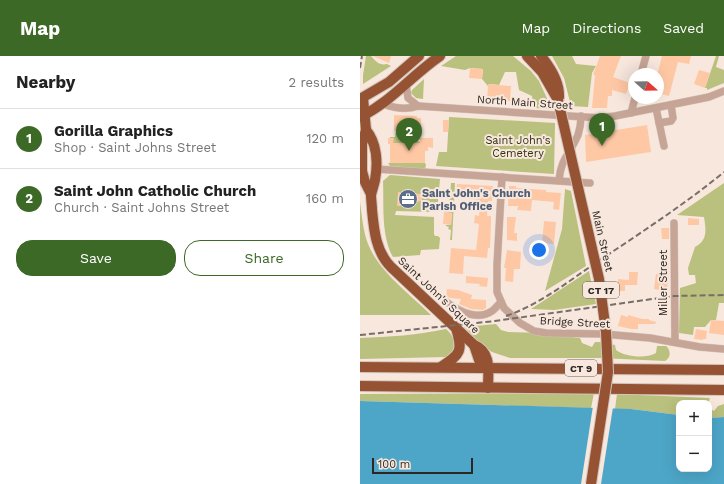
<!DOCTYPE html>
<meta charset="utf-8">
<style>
:root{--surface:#fff;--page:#f2f2f2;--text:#222;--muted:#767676;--line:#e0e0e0;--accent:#3d6927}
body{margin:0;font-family:"Work Sans",sans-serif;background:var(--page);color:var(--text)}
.controls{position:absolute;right:12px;bottom:12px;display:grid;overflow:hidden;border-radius:8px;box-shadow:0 4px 16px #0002}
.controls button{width:36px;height:36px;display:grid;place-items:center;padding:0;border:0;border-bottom:1px solid var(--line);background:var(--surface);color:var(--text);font:20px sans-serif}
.compass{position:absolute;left:268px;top:12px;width:36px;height:36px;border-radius:50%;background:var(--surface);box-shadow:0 4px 16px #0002;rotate:110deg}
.scale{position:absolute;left:12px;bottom:10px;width:101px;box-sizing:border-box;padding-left:4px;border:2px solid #2d2723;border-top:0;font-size:11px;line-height:14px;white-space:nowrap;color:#2d2723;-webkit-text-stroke:3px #f8e7dd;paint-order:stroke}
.you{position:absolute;left:179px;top:194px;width:14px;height:14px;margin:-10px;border:3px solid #fff;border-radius:50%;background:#1a73e8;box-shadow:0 0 0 6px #1a73e833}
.badge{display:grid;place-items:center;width:26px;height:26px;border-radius:50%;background:var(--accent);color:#fff;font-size:13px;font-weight:700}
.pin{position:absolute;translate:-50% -33px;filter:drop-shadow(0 1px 2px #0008)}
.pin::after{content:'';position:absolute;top:21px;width:14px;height:12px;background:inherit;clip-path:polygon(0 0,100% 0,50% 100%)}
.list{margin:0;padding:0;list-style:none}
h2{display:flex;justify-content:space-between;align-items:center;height:52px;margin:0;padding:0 16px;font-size:17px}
h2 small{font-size:13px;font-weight:400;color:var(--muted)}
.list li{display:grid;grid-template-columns:26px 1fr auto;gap:12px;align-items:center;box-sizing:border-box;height:60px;padding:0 16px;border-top:1px solid var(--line)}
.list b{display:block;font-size:15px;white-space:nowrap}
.list p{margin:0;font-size:13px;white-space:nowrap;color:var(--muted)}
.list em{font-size:13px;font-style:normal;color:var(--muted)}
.actions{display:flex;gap:8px;padding:12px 16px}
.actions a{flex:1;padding:9px 0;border:1px solid var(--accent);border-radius:16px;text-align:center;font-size:14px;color:var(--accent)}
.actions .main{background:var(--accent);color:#fff}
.map{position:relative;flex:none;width:364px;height:428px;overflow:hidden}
header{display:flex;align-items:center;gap:24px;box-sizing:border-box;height:56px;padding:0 20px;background:var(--accent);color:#fff}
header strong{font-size:19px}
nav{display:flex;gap:22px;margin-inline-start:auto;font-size:14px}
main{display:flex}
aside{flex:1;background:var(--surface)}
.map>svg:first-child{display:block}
</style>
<header>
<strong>Map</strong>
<nav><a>Map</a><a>Directions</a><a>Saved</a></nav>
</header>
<main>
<aside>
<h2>Nearby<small>2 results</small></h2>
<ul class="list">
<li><span class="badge">1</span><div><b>Gorilla Graphics</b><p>Shop · Saint Johns Street</p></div><em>120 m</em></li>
<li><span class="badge">2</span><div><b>Saint John Catholic Church</b><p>Church · Saint Johns Street</p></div><em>160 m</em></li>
</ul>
<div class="actions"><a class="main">Save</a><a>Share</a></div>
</aside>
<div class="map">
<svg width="364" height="428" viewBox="0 0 364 428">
<rect width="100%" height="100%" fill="#f8e7dd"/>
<g fill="#bac07d">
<path d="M6 0H11C15 5 20 10 27 8L31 10 3 28V19Z"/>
<path d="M96 0H153L171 15 179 25 192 53 174 52 172 40 159 34 156 16H145L139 29 131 28V30H128L122 23 123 13 110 12 105 14 81 10Z"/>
<path d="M192 0H212L216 8 236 10 232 17 228 51 211 50 204 22Z"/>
<path d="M356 0H359L356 11 364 14V27L347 34V32H345Z"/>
<path d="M64 23 63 43 56 42 51 37 52 34Z"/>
<path d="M89 61 195 67 194 118 76 110 79 96H87Z"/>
<path d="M36 75 45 76V80H52L57 85 60 86V87H33V82H30V81H35Z"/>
<path d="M28 107H65L66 109 65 113 30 110Z"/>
<path d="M30 119 80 123 77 155 75 156 36 155 35 159 74 161V178L75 180H78L80 182 79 193 61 194 60 199 33 201C21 180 24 149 23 125Z"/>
<path d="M91 127H95L92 184H90L91 174 88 173 89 171 86 170V169H91L92 157 84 156 85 154 89 153Z"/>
<path d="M364 127V247H359L356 264H351L345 271H334L333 279 319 277 320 232 336 227 335 219H329L328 212 335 191C348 184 346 174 344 161L317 159Z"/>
<path d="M205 133 211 135 226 210 185 235 202 173Z"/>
<path d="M0 146C2 160 3 175 8 188 19 216 50 238 71 259H0Z"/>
<path d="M229 215 236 248 194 254 171 253Z"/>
<path d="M136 268 141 274 148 276 181 277 220 282 222 287 232 291 235 286H239L255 289 256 294C265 301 286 303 296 297L297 290H306L308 292C311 297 310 302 305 305L240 302H150L132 296 122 289 104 271Z"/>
<path d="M86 273C95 280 98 294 86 301L0 303V282C29 281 58 279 86 273Z"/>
<path d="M234 337 231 352 0 345V338Z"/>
<path d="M257 338 350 342 348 347H319V359L271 353H255Z"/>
<path d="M364 348V361L349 362V352L354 355 358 350Z"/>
</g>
<path fill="#4da6c8" d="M0 345 271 353 319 359V413H349V362L364 361V428H0Z"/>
<path fill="#f8e7dd" d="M233 350 253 351 241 428H221Z"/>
<g fill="#ffc8a5">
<path d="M13 0H31L29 7Z"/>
<path d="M240 0H261L253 21 270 27 266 38 252 34V40H248L247 52H232L235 19H233Z"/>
<path d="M302 0H331L329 8 318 6 309 40 298 37V16Z"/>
<path d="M110 12 123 13 122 23 109 22Z"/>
<path d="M339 14 350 17 345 32 334 28Z"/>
<path d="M128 28 151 30 150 45H146V47L127 46Z"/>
<path d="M34 59 57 60V62H61V69H57V76H49V87H60V82H73V92L68 91V95H65V107H30V88H28V82H34L33 87H44L45 76 34 75Z"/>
<path d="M83 64H89L88 76H83Z"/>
<path d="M287 69 291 96 226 106 225 79Z"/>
<path d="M97 128 133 130 132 145H128L127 160H131V169L130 192H128L127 202 104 200 103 218 89 217 91 192 116 194 119 168 114 167 115 159 119 160 120 144 113 143 114 139 96 137Z"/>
<path d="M149 130H156V132L186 134V136L201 137 199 154 193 153 194 146 172 144 171 155 157 154 158 150H148Z"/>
<path d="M38 136 62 138V145L53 146V149L50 150H37Z"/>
<path d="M84 156 92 157 91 169 83 168Z"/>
<path d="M147 161H156L154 177H157V185L147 184Z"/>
<path d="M328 162 339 163V169H328Z"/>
<path d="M184 165 196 166 194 188 182 187Z"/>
<path d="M301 172H309V183H302Z"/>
<path d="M147 194 161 196 160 213H154L153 226 145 225 146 212H144Z"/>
<path d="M300 211H309L307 235 294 233 296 218H300Z"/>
<path d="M269 216H278L277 229H265V235H257L258 223 269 224Z"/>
<path d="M106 220 128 222 127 231 119 230 120 228 106 227Z"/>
<path d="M87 233 98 234 112 239 111 243 126 244V252L123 254 111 253 99 248 101 243 90 242 86 240Z"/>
<path d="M261 259 268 261V259L282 263H289V264L296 266 295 268H278V273H271L258 270Z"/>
<path d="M351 264 364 265V279L349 277Z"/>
<path d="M336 273 347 275 346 283H343V284L334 283Z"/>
</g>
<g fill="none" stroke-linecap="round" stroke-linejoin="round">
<defs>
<g id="minor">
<path d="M281 18 286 0"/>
<path d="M46 28 48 42 58 50"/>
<path d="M23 48C34 52 47 54 58 50L240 62 255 60 349 41 364 35"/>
<path d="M296 52 304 90"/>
<path d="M271 57 275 42"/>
<path d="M299 67 311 65 313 62 311 49"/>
<path d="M16 113 230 127"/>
<path d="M142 121 137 209V236L144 252 160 267 174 275 186 277 243 278 290 282 340 291 364 293"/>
<path d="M199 124C201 102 210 98 218 79 220 73 221 67 221 60"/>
<path d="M314 167 315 286"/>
<path d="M85 245C97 254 116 266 132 255 135 253 138 249 141 246"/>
</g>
<g id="highway">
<path d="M167 0 182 16 198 44"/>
<path d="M181 0C190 11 200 26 199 42"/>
<path d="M3 42 6 74 2 88V115L5 126 11 138"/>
<path d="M0 43 29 26 59 0"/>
<path d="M0 61C31 46 52 19 80 0"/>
<path d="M6 74C17 87 18 107 15 124 14 129 12 134 11 139 11 144 12 149 12 154 14 175 16 196 31 211L114 289C132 296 128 316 128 332"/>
<path d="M114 289 119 304 127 311"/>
<path d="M0 311 364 314"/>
<path d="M81 311C101 298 103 295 96 272"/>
<path d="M0 330 364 334"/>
</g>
</defs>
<use href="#minor" stroke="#d3c4bc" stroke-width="8"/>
<use href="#highway" stroke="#d3c4bc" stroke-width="12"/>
<use href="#minor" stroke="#c6a596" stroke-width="7"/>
<use href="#highway" stroke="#955334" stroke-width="10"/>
<g stroke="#786e68" stroke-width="2" stroke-dasharray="6 3" stroke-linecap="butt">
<path d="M0 12 2 0"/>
<path d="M146 260C181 248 210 224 240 204 282 176 325 148 364 116"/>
<path d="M0 279 135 265 314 240 364 239"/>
</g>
<defs>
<path id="highway-bridge" d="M198 44 239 223 246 276 248 316 231 428"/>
</defs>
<use href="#highway-bridge" stroke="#d3c4bc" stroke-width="12" stroke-linecap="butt"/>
<use href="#highway-bridge" stroke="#955334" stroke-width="10"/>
</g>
<defs>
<symbol id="office-disc" viewBox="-11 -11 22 22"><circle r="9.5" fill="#5c6f8a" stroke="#f8e7dd"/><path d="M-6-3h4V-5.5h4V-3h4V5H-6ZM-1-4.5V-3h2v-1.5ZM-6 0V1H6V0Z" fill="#fff"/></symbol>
</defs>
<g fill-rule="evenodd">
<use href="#office-disc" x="37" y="132" width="22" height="22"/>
</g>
<g text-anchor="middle" stroke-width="4" stroke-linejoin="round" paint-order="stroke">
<g fill="#f8e7dd" stroke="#6a615b" stroke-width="1">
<rect x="223" y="226" width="36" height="16" rx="3"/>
<rect x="205" y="304" width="32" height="16" rx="3"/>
</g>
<g font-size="10" font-weight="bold" fill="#2d2723">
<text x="241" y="238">CT 17</text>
<text x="221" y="316">CT 9</text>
</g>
<g font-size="11" fill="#2d2723" stroke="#f8e7dd">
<text transform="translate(165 46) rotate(4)" y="4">North Main Street</text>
<text transform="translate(243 185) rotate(77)" y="4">Main Street</text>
<text transform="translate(303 227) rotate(-90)" y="4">Miller Street</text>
<text transform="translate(79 239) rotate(43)" y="4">Saint John's Square</text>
<text transform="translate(215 266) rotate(3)" y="4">Bridge Street</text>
</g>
<g font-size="11" fill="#303211" stroke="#f8e7dd">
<text x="158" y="88">Saint John's<tspan x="158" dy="13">Cemetery</tspan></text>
</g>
<g font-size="11" font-weight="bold" fill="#4e5e75" stroke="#f8e7dd" text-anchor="start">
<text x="62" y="141">Saint John's Church<tspan x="62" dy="13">Parish Office</tspan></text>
</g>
</g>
</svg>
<div class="controls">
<button>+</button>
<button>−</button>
</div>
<svg class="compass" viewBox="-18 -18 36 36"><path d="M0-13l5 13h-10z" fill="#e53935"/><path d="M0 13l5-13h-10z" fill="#767676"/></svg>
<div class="scale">100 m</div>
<div class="you"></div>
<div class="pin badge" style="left:242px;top:90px">1</div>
<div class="pin badge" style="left:49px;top:95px">2</div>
</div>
</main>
